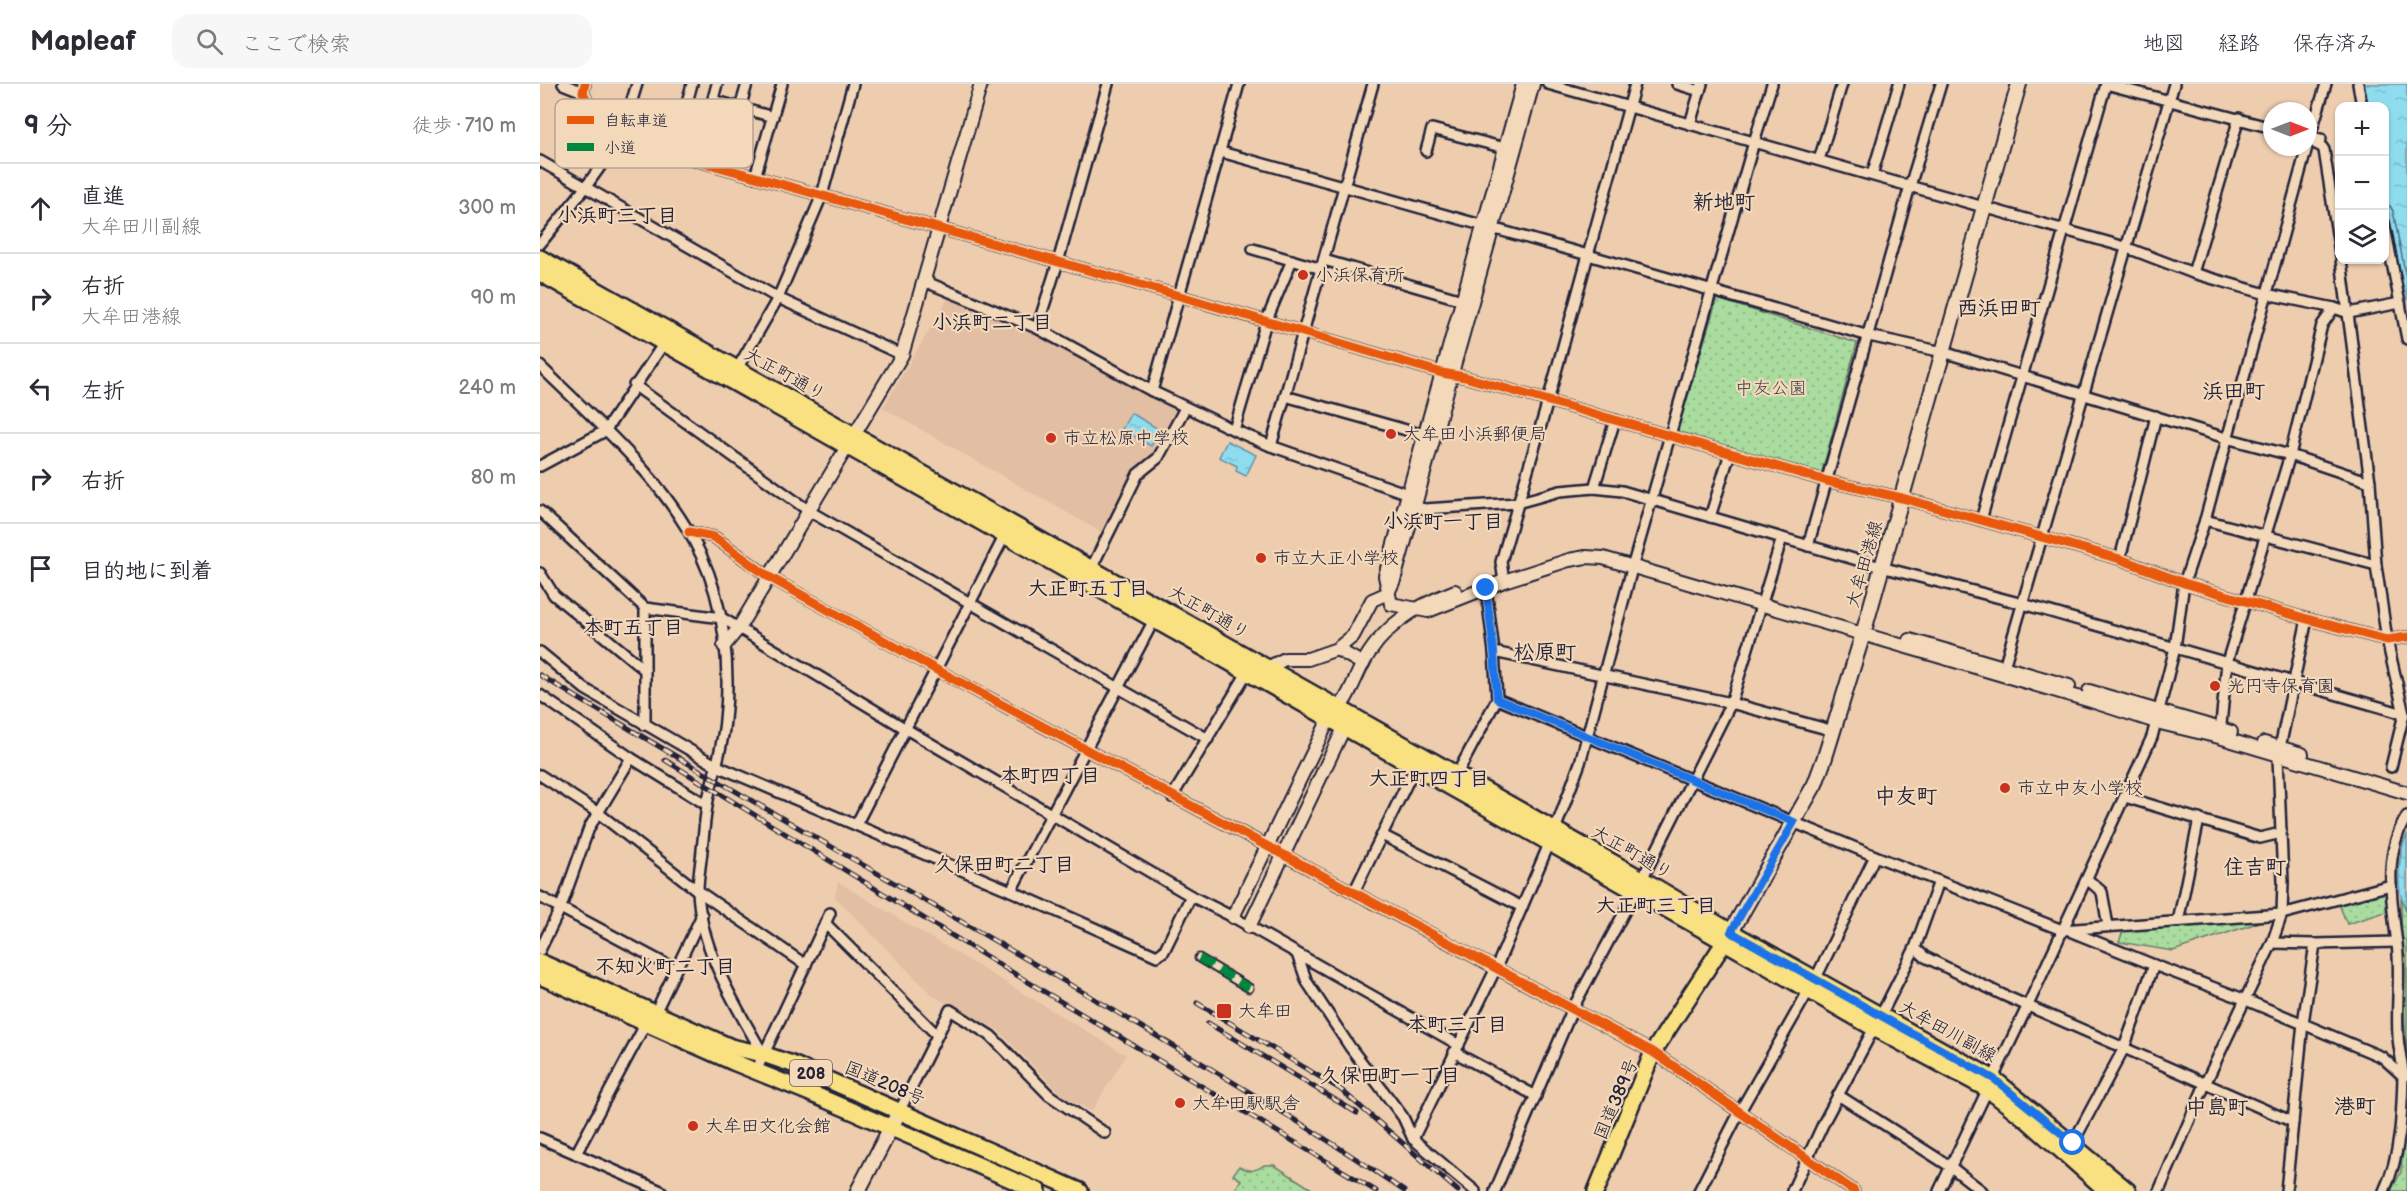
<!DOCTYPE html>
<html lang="ja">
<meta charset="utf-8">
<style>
:root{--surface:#fff;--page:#f7f7f7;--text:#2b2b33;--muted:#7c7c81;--line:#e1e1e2}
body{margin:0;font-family:"Balsamiq Sans","Klee One",sans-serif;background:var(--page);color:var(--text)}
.controls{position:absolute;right:18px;top:18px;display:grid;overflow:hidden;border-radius:12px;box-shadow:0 2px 4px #0004}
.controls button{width:54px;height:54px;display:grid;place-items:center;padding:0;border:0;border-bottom:2px solid var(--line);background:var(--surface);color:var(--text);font:30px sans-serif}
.compass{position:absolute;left:1723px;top:18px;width:54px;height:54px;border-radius:50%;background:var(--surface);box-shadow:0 2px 4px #0004;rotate:90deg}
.stop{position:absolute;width:18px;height:18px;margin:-14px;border:4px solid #1a73e8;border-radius:50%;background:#fff}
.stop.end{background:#1a73e8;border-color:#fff;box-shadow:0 2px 6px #0008}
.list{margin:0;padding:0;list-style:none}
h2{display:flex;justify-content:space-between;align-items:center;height:78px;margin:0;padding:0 24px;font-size:26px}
h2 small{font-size:20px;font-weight:400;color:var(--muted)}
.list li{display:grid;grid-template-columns:39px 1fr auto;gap:18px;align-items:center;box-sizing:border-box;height:90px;padding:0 24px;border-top:2px solid var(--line)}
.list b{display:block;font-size:22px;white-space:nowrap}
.list p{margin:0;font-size:20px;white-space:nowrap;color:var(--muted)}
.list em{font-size:20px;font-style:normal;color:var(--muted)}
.icon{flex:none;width:33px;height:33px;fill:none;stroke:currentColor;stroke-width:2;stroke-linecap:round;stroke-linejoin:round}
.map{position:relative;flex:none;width:1867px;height:1107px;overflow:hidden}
header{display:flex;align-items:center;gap:36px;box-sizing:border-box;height:84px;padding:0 30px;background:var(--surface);border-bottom:2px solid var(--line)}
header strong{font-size:28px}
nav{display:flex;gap:33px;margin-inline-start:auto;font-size:21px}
.search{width:420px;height:54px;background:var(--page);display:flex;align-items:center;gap:15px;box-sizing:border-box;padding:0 21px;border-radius:18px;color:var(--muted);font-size:22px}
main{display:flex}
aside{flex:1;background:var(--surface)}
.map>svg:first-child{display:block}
</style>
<header>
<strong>Mapleaf</strong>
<div class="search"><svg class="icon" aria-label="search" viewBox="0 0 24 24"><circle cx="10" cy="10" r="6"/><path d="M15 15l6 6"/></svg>ここで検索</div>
<nav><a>地図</a><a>経路</a><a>保存済み</a></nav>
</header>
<main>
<aside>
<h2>9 分<small>徒歩 · 710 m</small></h2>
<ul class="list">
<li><svg class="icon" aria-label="ahead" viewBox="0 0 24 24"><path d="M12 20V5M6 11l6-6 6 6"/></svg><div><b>直進</b><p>大牟田川副線</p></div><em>300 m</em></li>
<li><svg class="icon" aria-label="right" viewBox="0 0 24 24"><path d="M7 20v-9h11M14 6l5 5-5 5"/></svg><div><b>右折</b><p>大牟田港線</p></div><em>90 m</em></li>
<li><svg class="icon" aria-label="left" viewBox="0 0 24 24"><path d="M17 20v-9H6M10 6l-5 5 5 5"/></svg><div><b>左折</b></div><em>240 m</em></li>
<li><svg class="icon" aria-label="right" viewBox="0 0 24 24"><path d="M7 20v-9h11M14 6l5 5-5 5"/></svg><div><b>右折</b></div><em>80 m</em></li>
<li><svg class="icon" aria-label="arrive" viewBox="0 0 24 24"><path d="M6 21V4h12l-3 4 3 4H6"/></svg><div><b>目的地に到着</b></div></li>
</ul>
</aside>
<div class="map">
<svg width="1867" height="1107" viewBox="0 0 1867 1107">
<defs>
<pattern id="park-dots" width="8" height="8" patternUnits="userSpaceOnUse" patternTransform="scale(1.5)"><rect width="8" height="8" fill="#a9dc9e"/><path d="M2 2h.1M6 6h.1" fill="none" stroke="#91bc89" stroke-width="1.8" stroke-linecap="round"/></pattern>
<pattern id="water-ripples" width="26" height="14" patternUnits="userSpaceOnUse" patternTransform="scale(1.5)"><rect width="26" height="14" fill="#8fdcef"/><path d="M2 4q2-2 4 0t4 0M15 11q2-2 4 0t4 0" fill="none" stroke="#7bbcce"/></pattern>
</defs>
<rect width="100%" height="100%" fill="#eecdae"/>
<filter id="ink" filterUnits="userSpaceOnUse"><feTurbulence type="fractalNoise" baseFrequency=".0167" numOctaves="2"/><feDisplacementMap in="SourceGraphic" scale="12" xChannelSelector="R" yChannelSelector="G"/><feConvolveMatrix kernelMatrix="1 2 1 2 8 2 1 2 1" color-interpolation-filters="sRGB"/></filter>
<g filter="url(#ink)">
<g fill="#e2bea2">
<path d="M408 214 497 251 637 325 613 369 593 386 561 448 343 324Z"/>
<path d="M298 798 586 971 552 1027 524 1013 458 946 393 912 295 813Z"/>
</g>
<g fill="url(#park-dots)" stroke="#667f6c" stroke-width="1.5">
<path d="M1177 215 1317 259 1281 391 1137 348Z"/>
<path d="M1851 801 1852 826 1807 840 1797 815Z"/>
<path d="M1861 813 1867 829V979L1862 898Z"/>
<path d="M1725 831 1717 839 1633 867 1579 858 1583 847Z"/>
<path d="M1867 1010V1107H1851L1861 1088Z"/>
<path d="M724 1081H734L775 1107H701L696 1104 701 1096 693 1091 699 1082C710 1088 714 1088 724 1081Z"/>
</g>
<g fill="url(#water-ripples)" stroke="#6392a7" stroke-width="1.5">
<path d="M1823 0H1867V230L1845 112 1844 22H1828Z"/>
<path d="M591 329 620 346 611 362 582 345Z"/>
<path d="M687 357 716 371 706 392 696 387 697 382 679 373Z"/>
<path d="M1867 751V826C1865 821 1861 814 1860 808 1857 795 1860 762 1867 751Z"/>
</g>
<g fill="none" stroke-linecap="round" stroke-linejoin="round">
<path stroke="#4e6c83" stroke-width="1.5" d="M1844 121 1850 122 1853 127 1867 198"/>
<defs>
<path id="pedestrian" d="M659 874 709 904"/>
<g id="minor">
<path d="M23 0 43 8"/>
<path d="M45 0 43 8C52 29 59 44 80 55L640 212 902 289 925 293 1287 397 1362 414 1580 475 1644 499 1767 535 1847 556 1867 553"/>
<path d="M1008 0 1585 163 1653 189 1726 210 1794 224 1809 229 1860 219"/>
<path d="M1137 0 1160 7"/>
<path d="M1566 0 1732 44"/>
<path d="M1818 0 1822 22"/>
<path d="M173 16 233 33"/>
<path d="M200 24 207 0"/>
<path d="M1150 40 1162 0"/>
<path d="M1768 55H1781L1776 60 1782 63 1784 66 1800 169"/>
<path d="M1768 59 1786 0"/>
<path d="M886 67 892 45 965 64"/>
<path d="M681 68 1048 171 1329 252 1403 268 1686 354 1750 371 1830 398"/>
<path d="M133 70 152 0"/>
<path d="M1279 76 1302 0"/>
<path d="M0 77 238 214 362 271"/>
<path d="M156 77 177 0"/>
<path d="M1332 91 1359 0"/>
<path d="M215 93 242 0"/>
<path d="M1844 138 1867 255"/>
<path d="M0 160 45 104 80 55 97 0"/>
<path d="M713 165 782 185"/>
<path d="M784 176 922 216"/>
<path d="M1801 176 1830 398 1836 481 1847 556 1864 630 1851 683"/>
<path d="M1653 189 1699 34"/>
<path d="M385 194 391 200 497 244 612 307 694 346 731 362 868 410 875 423 885 425 977 419 1020 407 1054 404 1082 407 1341 483 1483 520 1864 630"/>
<path d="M497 244 518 178 568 0"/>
<path d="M0 282C58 339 126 396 161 471 184 520 191 582 185 636 183 661 175 686 169 711 165 729 164 748 162 766 161 779 158 793 158 806 160 866 195 920 223 970"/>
<path d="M197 285 238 214 282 111 313 0"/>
<path d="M94 301 269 427 668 655"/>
<path d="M612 307 699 0"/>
<path d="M745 312 884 351"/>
<path d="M694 346 726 238 752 176"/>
<path d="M731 362 833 0"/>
<path d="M0 382 65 347 124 259"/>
<path d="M1054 404 1075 336"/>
<path d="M0 427 105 524 182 534 366 645 651 812 693 833 919 961"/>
<path d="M1170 433 1190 369"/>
<path d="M1441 436 1566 0"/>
<path d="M1665 436 1836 481"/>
<path d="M149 448 174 453 229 493 395 585 1113 968 1314 1107"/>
<path d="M1268 462 1370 102 1401 0"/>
<path d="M1580 475 1616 332"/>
<path d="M0 489 14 511 105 586"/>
<path d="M549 489 598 390 618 374 645 324"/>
<path d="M964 497 961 478 1008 317 1095 0"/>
<path d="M0 568 45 605 177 682 471 807 617 872 624 867 651 812"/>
<path d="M954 568 1191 619 1294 647"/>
<path d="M1464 583 1634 0"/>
<path d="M0 611 91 674 167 721"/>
<path d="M957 615 1335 772 1522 846 1742 830 1851 801"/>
<path d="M105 641V524"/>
<path d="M1680 651 1687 578 1750 371 1782 241 1794 224"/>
<path d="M0 691 57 728 158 807 266 881"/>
<path d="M916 692 957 615 954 568 946 504"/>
<path d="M632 713 708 587"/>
<path d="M1585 713 1720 754 1741 749"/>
<path d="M316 741 465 451"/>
<path d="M842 751 982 823"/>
<path d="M1547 795 1562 808 1568 842"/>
<path d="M471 807 615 534"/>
<path d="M814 808 876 681"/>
<path d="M0 813 135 885"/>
<path d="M1638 838 1659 735"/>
<path d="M285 839 397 951"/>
<path d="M1532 848 1614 881 1706 916 1842 973 1863 992 1865 991"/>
<path d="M1732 859 1775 860 1857 858"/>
<path d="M1375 864 1385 873 1463 911 1753 1038"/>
<path d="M0 866 21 823 49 744 91 674"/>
<path d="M757 870 767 898 810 963 863 1033 873 1055 935 1107"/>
<path d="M1276 894 1335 772"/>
<path d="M1341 931 1375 864 1399 797"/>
<path d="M914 968 996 1012"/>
<path d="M216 987 290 829"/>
<path d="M1298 1011 1411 1083 1442 1107"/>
<path d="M360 1026 410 926 451 952 509 1011 565 1049"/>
<path d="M0 1054 121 1107"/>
<path d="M873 1055 956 884 1015 746 1040 679 1094 477 1214 58 1232 0"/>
<path d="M1533 1059 1584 964 1614 881"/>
<path d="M36 1070 106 939 115 929 162 831"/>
<path d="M955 1107 1033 924 1102 795 1191 619 1242 454"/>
<path d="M1159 1107 1199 1029 1269 906"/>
<path d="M1252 1107 1285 1036 1334 944"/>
<path d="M1399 1107 1488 921 1612 653 1635 564 1644 499 1665 436 1767 63"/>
<path d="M1619 1107 1666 998 1732 859 1742 830 1743 798 1738 673 1767 535"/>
<path d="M1746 1107 1763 939 1775 860"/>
<path d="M1844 1107C1861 1071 1862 1030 1863 991 1863 978 1858 964 1858 951 1856 920 1861 890 1857 860 1852 816 1842 771 1867 732"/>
</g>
<g id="tertiary">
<path d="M983 0 845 492 851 520 888 527 964 497 1029 476 1046 473 1063 474 1551 617 1616 638 1679 653 1867 709"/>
<path d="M1370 556 1529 602"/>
<path d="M184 562 198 545 362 271 441 0"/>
<path d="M797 565 823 580"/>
<path d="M723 590 727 584 745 575H768L797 565 813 552 832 516 848 509 854 496 993 0"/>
<path d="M1549 607 1691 648"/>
<path d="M1724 659 1762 670"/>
<path d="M693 833 790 633C806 621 812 601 821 583 842 542 874 523 915 507"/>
<path d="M709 843 805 642 803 635"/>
</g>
<g id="secondary">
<path d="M1191 848 1275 700 1285 673 1323 550 1479 0"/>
<path d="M318 1107 360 1026"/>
</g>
<g id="primary">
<path d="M1191 848 1454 995 1588 1107"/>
<path d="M1185 858 1334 944 1449 1006 1487 1036 1567 1107"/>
</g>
<g id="trunk">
<path d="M0 174 1102 795 1191 848 1113 968 1056 1107"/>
<path d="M0 189 1185 858"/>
<path d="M0 878 191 963 223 970 252 980 540 1107"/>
<path d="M0 892 193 978 270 1009 498 1107"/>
</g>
</defs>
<use href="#pedestrian" stroke="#22223b" stroke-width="11"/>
<use href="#minor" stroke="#22223b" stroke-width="14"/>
<use href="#tertiary" stroke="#22223b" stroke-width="16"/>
<use href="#secondary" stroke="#22223b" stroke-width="18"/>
<use href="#primary" stroke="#22223b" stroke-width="20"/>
<use href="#trunk" stroke="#22223b" stroke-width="20"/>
<use href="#pedestrian" stroke="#f3d9ba" stroke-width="7"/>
<use href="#minor" stroke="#f3d9ba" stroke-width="9"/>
<use href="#tertiary" stroke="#f3d9ba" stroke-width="12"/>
<use href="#secondary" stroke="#f3d9ba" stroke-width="14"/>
<use href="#primary" stroke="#f9e181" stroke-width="15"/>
<use href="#trunk" stroke="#f9e181" stroke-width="15"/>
<defs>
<g id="rail">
<path d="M0 591C204 716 415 831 620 954 702 1004 785 1052 864 1107"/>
<path d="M125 676 465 884 836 1107"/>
<path d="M657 919 800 1005 918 1107"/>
<path d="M668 939 817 1029"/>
</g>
</defs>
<use href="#rail" stroke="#22223b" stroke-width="5"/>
<use href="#rail" stroke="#f3d9ba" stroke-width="3" stroke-dasharray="9" stroke-linecap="butt"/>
<path stroke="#00873e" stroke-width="8" stroke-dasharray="15 8" stroke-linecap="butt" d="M659 874 709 904"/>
<defs>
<g id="cycleway">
<path d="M45 0 43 8C52 29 59 44 80 55L640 212 902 289 925 293 1287 397 1362 414 1580 475 1644 499 1767 535 1847 556 1867 553"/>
<path d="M149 448 174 453 229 493 395 585 1113 968 1314 1107"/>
</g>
</defs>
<use href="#cycleway" stroke="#f3d9ba" stroke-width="13"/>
<use href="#cycleway" stroke="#e8590c" stroke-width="9"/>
</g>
</g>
<g fill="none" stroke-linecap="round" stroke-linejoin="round" filter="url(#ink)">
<path stroke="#1a73e8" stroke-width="8" d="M946 504 954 568 957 615 1254 738 1191 848 1454 995 1533 1059"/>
</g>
<g fill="#c8321e" stroke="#f3d9ba" stroke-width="2">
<circle cx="763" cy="191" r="6"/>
<circle cx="851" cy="350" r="6"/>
<circle cx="511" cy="354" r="6"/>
<circle cx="721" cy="474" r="6"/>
<circle cx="1675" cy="602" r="6"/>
<circle cx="1465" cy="704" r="6"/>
<rect x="676" y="919" width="16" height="16" rx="3"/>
<circle cx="640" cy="1019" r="6"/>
<circle cx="153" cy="1042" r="6"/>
</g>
<g text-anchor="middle" stroke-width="4.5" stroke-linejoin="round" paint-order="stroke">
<rect fill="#f3d9ba" stroke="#615961" stroke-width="1.5" x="250" y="976" width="42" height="26" rx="4.5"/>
<g font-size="16" font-weight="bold" fill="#22223b">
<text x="271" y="995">208</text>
</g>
<g font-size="18" fill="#22223b" stroke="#f3d9ba" text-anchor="start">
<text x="775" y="197">小浜保育所</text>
<text x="863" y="356">大牟田小浜郵便局</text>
<text x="523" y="360">市立松原中学校</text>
<text x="733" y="480">市立大正小学校</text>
<text x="1687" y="608">光円寺保育園</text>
<text x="1477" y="710">市立中友小学校</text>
<text x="698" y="933">大牟田</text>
<text x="652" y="1025">大牟田駅駅舎</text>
<text x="165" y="1048">大牟田文化会館</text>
</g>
<g font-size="18" fill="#22223b" stroke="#f3d9ba">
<text transform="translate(245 290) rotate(29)" y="6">大正町通り</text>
<text transform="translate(1324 480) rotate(-74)" y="6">大牟田港線</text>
<text transform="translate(669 528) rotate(30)" y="6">大正町通り</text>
<text transform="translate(1092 768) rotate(30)" y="6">大正町通り</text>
<text transform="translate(1408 947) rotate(29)" y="6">大牟田川副線</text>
<text transform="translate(345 999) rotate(23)" y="6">国道208号</text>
<text transform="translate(1076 1015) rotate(-67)" y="6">国道389号</text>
</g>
<g font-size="18" fill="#3d474f" stroke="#f3d9ba">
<text x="1231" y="310">中友公園</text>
</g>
<g font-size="20" font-weight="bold" fill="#22223b" stroke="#f3d9ba">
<text x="77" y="138">小浜町三丁目</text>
<text x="452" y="245">小浜町二丁目</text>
<text x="903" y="444">小浜町一丁目</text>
<text x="548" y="511">大正町五丁目</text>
<text x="93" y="550">本町五丁目</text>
<text x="510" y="698">本町四丁目</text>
<text x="889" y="701">大正町四丁目</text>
<text x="464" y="787">久保田町二丁目</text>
<text x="1116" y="828">大正町三丁目</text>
<text x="125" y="889">不知火町二丁目</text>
<text x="917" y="947">本町三丁目</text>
<text x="850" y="998">久保田町一丁目</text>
</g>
<g font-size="21" font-weight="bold" fill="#22223b" stroke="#f3d9ba">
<text x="1184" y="125">新地町</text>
<text x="1459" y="231">西浜田町</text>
<text x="1694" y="314">浜田町</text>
<text x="1005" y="575">松原町</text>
<text x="1366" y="719">中友町</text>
<text x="1715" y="790">住吉町</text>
<text x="1815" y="1029">港町</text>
<text x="1677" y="1030">中島町</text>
</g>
</g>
<rect x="15" y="15" width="198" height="69" rx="9" fill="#f3d9ba" stroke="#b4a294" stroke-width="1.5"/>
<rect x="27" y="32" width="27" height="8" fill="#e8590c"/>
<rect x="27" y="59" width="27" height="8" fill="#00873e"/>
<g font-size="16" fill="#22223b">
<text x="64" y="42">自転車道</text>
<text x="64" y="69">小道</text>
</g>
</svg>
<div class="controls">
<button>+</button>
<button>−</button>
<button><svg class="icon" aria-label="layers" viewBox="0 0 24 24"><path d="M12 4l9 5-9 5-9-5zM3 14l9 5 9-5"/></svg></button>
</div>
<svg class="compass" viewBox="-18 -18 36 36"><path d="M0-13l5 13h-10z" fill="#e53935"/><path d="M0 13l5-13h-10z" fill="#7c7c81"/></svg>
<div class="stop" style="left:1533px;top:1059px"></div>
<div class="stop end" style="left:946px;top:504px"></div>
</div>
</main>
